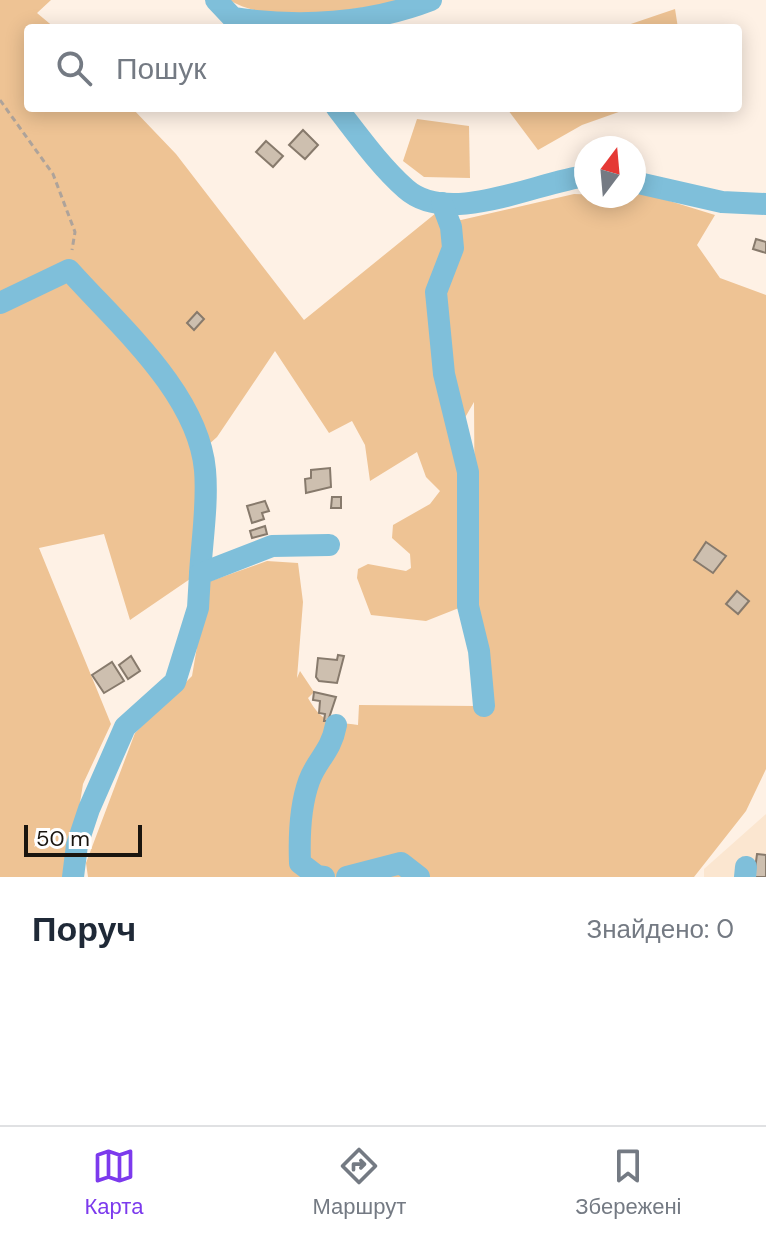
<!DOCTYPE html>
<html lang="uk">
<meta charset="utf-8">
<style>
:root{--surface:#fff;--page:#f2f2f3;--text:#1f2937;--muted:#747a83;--line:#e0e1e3;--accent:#7c3aed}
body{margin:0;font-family:"DM Sans",sans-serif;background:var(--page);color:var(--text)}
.compass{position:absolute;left:574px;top:136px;width:72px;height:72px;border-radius:50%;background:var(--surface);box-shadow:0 4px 20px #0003;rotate:16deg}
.scale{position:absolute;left:24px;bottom:20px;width:118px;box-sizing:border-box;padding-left:8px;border:4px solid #1a150f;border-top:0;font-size:22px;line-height:28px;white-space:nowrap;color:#1a150f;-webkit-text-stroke:6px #fff;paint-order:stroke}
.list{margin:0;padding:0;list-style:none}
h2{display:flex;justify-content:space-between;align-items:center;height:104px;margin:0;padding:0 32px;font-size:34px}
h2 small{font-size:26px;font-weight:400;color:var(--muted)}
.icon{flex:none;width:44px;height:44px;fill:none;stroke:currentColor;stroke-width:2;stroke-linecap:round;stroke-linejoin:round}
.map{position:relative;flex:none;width:766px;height:877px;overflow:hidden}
.search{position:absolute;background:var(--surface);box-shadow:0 4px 20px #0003;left:24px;right:24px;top:24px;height:88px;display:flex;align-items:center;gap:20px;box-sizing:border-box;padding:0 28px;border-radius:8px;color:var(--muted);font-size:30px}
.sheet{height:248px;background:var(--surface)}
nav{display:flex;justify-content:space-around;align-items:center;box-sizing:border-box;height:112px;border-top:2px solid var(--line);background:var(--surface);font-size:22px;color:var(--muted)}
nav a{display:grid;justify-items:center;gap:4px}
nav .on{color:var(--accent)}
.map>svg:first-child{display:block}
</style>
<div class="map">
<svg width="766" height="877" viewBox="0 0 766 877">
<rect width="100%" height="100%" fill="#fef1e5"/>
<path fill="#fbe6d0" d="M766 814V877H704V869Z"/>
<g fill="#eec394">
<path d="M0 0H51L37 13 55 28H28V108H132L176 154 304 320 436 213 461 220 574 194 634 196V190L715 215 697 245 720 278 766 295V769L746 811 694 877H88L86 863 135 733 192 676 208 582 267 561 298 563 303 602 297 678 300 671 314 692 308 698C323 724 330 721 358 725L359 705 476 706 474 402 455 435 465 472 464 606 426 621 371 615 357 578 358 569 368 564 406 571 411 568 410 554 392 538 393 525 430 504 440 491 426 477 417 452 370 481 365 445 352 421 329 433 275 351 217 437 197 455 199 477 190 579 130 620 104 534 39 548 111 724 83 784 68 877H0Z"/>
<path d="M229 0H408C356 8 276 28 229 0Z"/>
<path d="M675 9 678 28H619Z"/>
<path d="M512 108H630L582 125 538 150 508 110Z"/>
<path d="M417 119 469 126 470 178 424 177 403 161Z"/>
</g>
<g fill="#cdbfaf" stroke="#877a6c" stroke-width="2">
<path d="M303 130 318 145 305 159 289 145Z"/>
<path d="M266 141 283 156 273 167 256 152Z"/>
<path d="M756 239 766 242V253L753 249Z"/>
<path d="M197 312 204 319 194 330 187 323Z"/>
<path d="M330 468 331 487 306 493 305 479 311 478V470Z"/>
<path d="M332 497H341V508H331Z"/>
<path d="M265 501 269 511 262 513 264 519 252 523 247 506Z"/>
<path d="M265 526 267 534 252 538 250 531Z"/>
<path d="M706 542 726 556 713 573 694 560Z"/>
<path d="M737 591 749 601 738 614 726 604Z"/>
<path d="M338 655 344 656 337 683 319 681 316 677 318 658 337 660Z"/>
<path d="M131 656 140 671 128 679 119 665Z"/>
<path d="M112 662 124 681 104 693 92 675Z"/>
<path d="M314 692 336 697 328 721H324L325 714 319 713 320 701 313 700Z"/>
<path d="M757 854 766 855V877H754Z"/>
</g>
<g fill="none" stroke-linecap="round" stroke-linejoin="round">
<path stroke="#aea39a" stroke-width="3" stroke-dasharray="6 4" stroke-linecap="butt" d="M0 100 53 174 75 232 72 250"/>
<g stroke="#7fbfda" stroke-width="22">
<path d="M216 0 233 18C299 28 369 24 431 0"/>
<path d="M337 108C358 135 380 166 406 189 449 227 537 182 586 176"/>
<path d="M634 182 722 202 766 204"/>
<path d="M442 203 451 227 453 248 436 292 444 374 468 472V606L479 651 484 706"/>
<path d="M0 303 69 270C118 325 198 393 205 470 208 503 202 540 200 574"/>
<path d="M73 877 77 845 89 809 125 727 175 682 198 608 200 574 272 546 329 545"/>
<path d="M324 877 317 876 300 863C299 837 300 806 309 781 317 759 331 752 336 725"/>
<path d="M347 877 401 863 419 877"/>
<path d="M745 877 746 867"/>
</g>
</g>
</svg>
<svg class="compass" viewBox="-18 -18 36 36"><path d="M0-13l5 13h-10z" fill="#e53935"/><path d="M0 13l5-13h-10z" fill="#747a83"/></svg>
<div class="scale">50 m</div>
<div class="search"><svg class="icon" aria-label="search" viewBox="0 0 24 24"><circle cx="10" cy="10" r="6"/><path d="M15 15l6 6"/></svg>Пошук</div>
</div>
<section class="sheet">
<h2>Поруч<small>Знайдено: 0</small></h2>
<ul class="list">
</ul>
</section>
<nav>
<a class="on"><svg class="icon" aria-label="map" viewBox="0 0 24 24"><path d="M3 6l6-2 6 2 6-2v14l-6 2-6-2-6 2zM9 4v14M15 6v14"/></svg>Карта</a>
<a><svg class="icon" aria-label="directions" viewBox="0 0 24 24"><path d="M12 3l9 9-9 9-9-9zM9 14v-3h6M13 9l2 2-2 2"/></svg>Маршрут</a>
<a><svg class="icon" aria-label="saved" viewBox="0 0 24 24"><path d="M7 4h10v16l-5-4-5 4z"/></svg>Збережені</a>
</nav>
